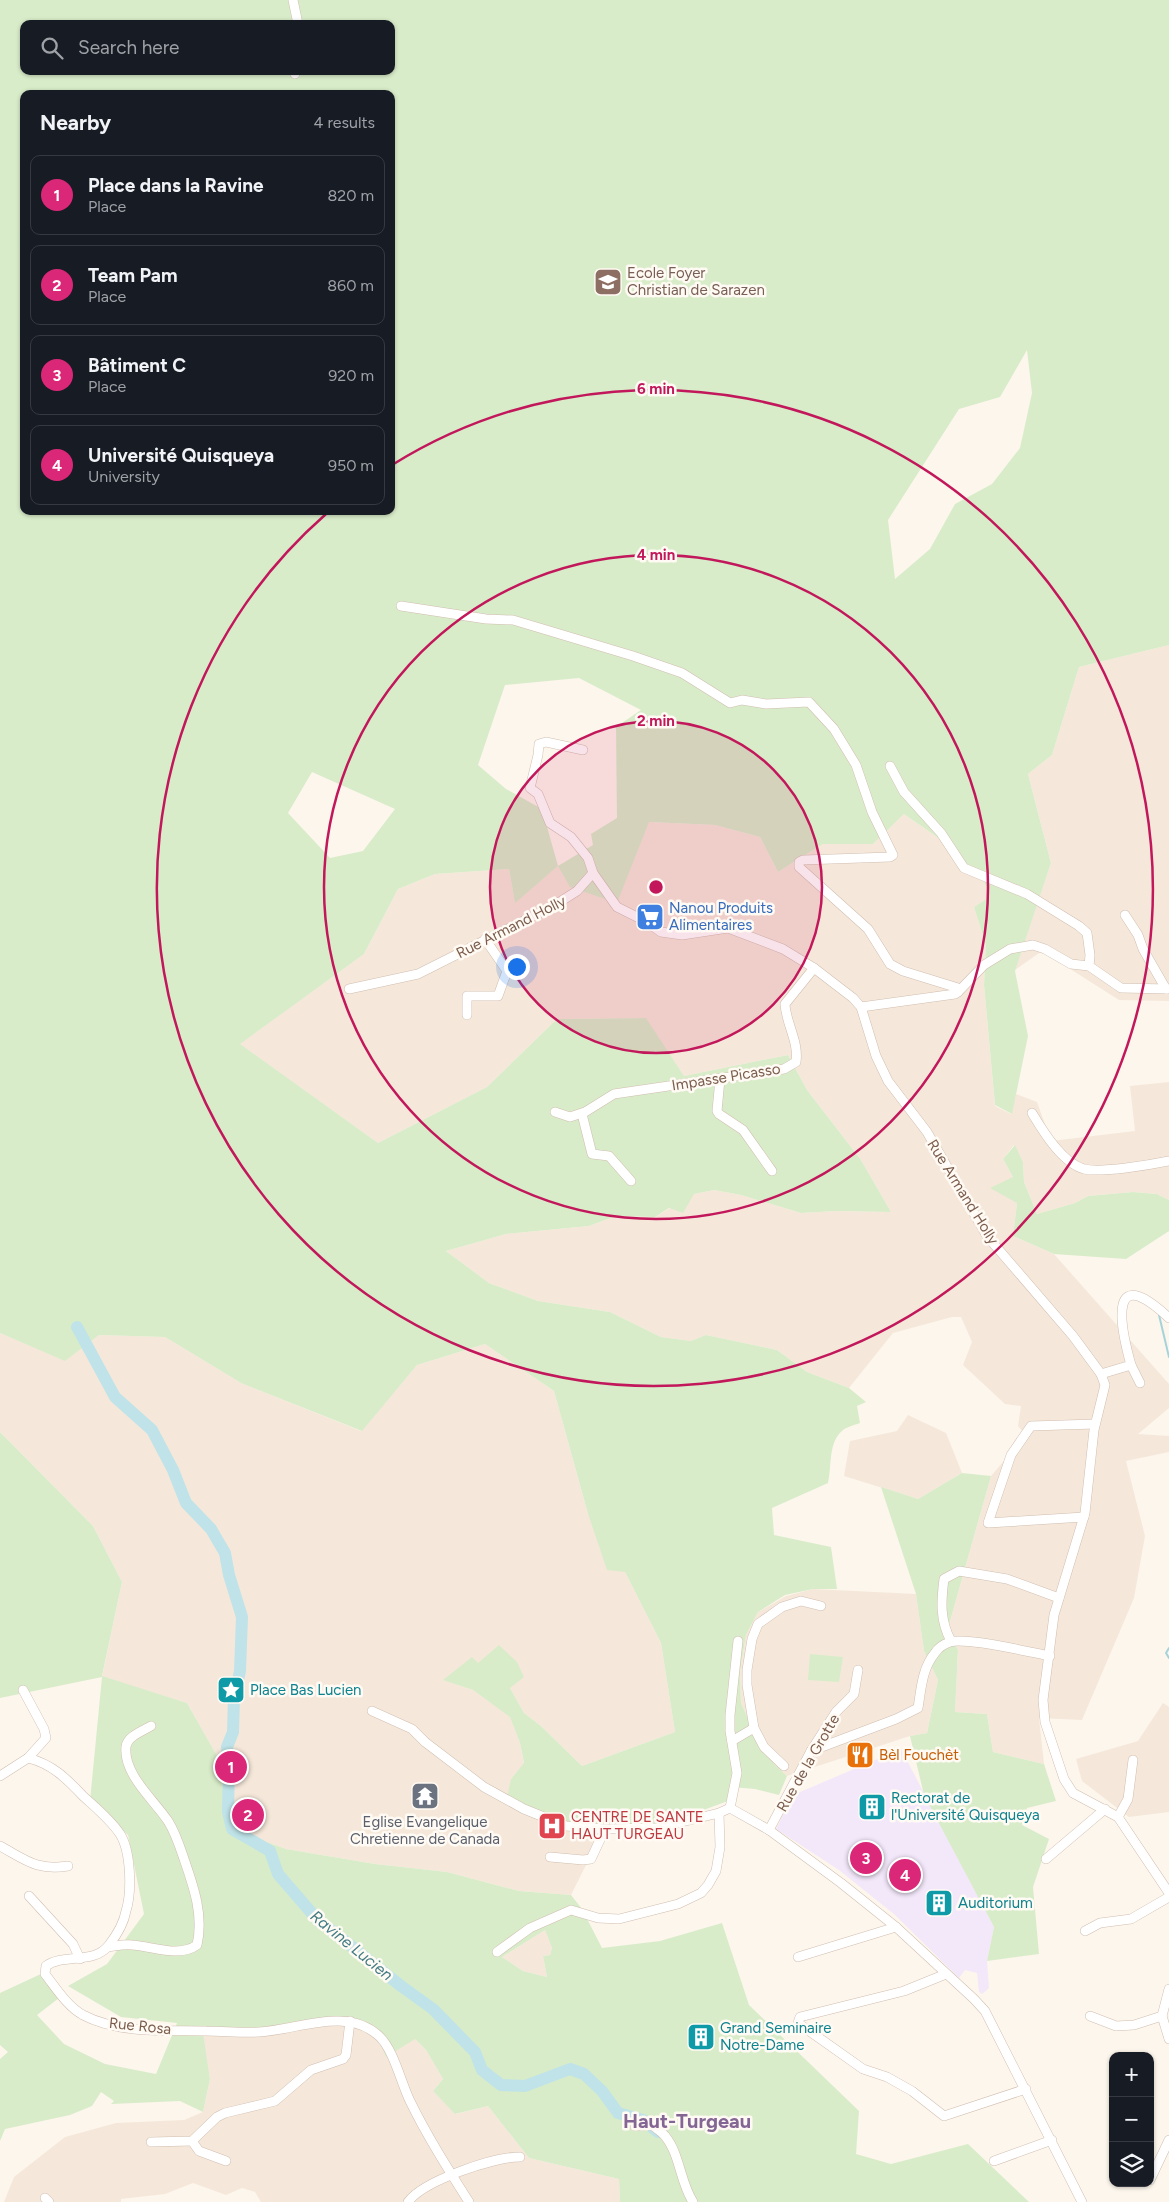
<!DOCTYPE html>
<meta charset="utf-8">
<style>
:root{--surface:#171b24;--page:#242831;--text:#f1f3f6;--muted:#9ea1a6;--line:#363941;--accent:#db2777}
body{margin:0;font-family:Figtree,sans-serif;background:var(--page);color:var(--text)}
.controls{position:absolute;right:15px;bottom:15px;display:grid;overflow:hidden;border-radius:10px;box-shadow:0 1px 4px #0004}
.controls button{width:45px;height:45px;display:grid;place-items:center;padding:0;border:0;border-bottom:1px solid var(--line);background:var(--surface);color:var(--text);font:25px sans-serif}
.you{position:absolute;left:516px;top:966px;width:18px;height:18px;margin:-12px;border:4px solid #fff;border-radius:50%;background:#1a73e8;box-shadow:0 0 0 8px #1a73e833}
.badge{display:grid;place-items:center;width:32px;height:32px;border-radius:50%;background:var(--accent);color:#fff;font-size:16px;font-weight:700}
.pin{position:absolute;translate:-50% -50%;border:2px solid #fff;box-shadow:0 1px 5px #0006}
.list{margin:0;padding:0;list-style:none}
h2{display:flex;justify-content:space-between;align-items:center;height:65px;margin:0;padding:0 20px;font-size:21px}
h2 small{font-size:16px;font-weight:400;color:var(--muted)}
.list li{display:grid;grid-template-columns:32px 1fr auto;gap:15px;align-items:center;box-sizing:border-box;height:80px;margin:0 10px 10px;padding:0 10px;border:1px solid var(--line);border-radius:10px}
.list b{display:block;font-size:19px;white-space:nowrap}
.list p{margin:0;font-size:16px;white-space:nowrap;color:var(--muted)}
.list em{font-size:16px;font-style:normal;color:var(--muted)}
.icon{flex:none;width:28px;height:28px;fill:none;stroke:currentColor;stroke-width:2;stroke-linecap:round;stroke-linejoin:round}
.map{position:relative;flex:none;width:1169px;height:2202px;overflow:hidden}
.search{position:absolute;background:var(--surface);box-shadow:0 1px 4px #0004;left:20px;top:20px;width:375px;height:55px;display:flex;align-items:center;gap:12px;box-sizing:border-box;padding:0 18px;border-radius:10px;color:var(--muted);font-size:19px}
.panel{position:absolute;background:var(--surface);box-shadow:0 1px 4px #0004;left:20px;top:90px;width:375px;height:425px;border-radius:10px}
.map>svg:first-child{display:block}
</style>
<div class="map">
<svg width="1169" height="2202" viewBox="0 0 1169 2202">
<rect width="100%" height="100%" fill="#fdf6ec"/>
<g fill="#f5e8da">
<path d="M1169 645V1001L1119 1000 1042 951 1015 970 1051 863 1028 774 1052 755 1079 667Z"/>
<path d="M904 814 937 837 983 879 991 898 974 907 986 945 984 985 995 1106 1011 1114 1016 1094 1037 1102 1051 1141 1135 1131 1130 1086 1169 1082V1200L1157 1194 1133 1192 1088 1196 1075 1203 1037 1214 1024 1182 1023 1162 1014 1145 1003 1159 1013 1177 1017 1203 1013 1236 1054 1254 1169 1384V1408L1138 1434 1169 1436V1452L1126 1461 1145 1536 1134 1598 1082 1720 1039 1718 1044 1764 993 1752 987 1714 955 1712 958 1650 947 1632 991 1476 1026 1435 1018 1426 1021 1406 1005 1404 963 1365 972 1342 961 1317H952L893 1333 849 1388 807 1372 777 1350 706 1335 691 1341 661 1337 610 1312 538 1301 489 1283 446 1251 506 1234 589 1226 616 1216 655 1217 694 1194 714 1190 741 1195 801 1213 836 1211 891 1212 861 1160 807 1090 788 1055 684 1076 645 1018 557 1019 487 1087 378 1143 239 1044 364 954 398 889 435 874 509 869 515 902 558 866 649 822 715 825 760 837 778 872 823 844H873Z"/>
<path d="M0 1333 65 1360 99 1335 165 1337 241 1383 361 1431 417 1365 485 1344 554 1391 588 1514 625 1572 661 1643 675 1732 582 1766 541 1726 524 1713 510 1688 493 1678 472 1658 444 1680 473 1690 510 1716 520 1743 524 1764 511 1779 600 1829 588 1861 571 1895 519 1891 447 1872 375 1864 286 1849 227 1828 220 1761 187 1703 102 1677 122 1582 93 1526 0 1432Z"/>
<path d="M908 1415 946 1433 962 1473 918 1499 844 1476 850 1441 897 1431Z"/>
<path d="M813 1589 916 1594 924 1651 938 1680 927 1733 910 1736 787 1776 775 1765 762 1749 741 1703 740 1672 746 1635 758 1612 786 1596Z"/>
<path d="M1163 1703 1169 1707V1812L1129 1817 1082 1781 1076 1759 1138 1741Z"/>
<path d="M545 1930 552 1948 550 1955 543 1956 547 1977 523 1971 502 1957Z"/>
<path d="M344 2022 369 2032 382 2047 415 2039 426 2050 443 2079 433 2091 456 2114 488 2106 529 2158 619 2179 620 2202H261L255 2192 242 2188 226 2195 193 2183 165 2194 121 2199V2202H4L14 2177 65 2137 116 2123 184 2120 203 2112 210 2079 202 2033Z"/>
</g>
<path fill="#f3e8fa" d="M901 1749 994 1927 987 1961 989 1988 982 1994 979 1992 977 1973 965 1970 959 1978 894 1914 839 1870 776 1829 793 1795Z"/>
<g fill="#d8ecc9" fill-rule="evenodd">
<path d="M0 0H1169V645L1079 667 1052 755 1028 774 1051 863 1015 971 1028 1036 1012 1114 995 1105 984 985 986 945 974 907 990 897 983 879 937 837 904 814 873 844H823L778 872 760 837 715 825 649 822 617 903 570 887 558 866 515 903 509 869 435 874 398 889 364 954 240 1044 378 1143 487 1087 557 1019 646 1018 684 1076 788 1055 807 1090 861 1160 891 1212 836 1211 801 1213 741 1195 714 1190 694 1194 683 1213 669 1208 655 1217 616 1216 589 1226 506 1234 446 1251 489 1283 538 1301 610 1312 661 1337 691 1341 706 1335 777 1350 807 1372 849 1388 866 1402 857 1406 860 1423C855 1425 846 1427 842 1431 828 1443 832 1466 828 1483L772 1508 774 1535 831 1547 837 1589H813L785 1595 758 1612 746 1635 740 1672 741 1703 762 1749 775 1765 787 1776 779 1795 755 1789 731 1787 728 1801 668 1823 600 1829 557 1822 507 1797 511 1779 524 1763 520 1743 510 1717 473 1690 443 1680 472 1657 478 1663 499 1645 517 1662 524 1677 510 1688 524 1713 541 1726 582 1766 675 1732 661 1643 625 1572 607 1570 588 1514 554 1391 485 1344 417 1365 362 1431 241 1383 165 1337 99 1335 65 1361 0 1333ZM24 24H391V71H24ZM24 94H391V511H24ZM1027 350 1032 393 1020 448 992 484 955 504 930 549 895 579 888 520 959 409 1000 397ZM579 678 641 710 616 727 617 818 591 834 593 845 558 866 542 809 506 789 478 765 505 685ZM312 772 395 809 363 851 330 858 288 813Z"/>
<path d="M1015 1145 1023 1162 1024 1182 1037 1214 1075 1203 1088 1196 1133 1192 1157 1194 1169 1200V1231L1126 1259 1054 1254 1013 1236 1017 1203 990 1188 1013 1177 1003 1159Z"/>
<path d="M0 1432 93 1526 122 1582 102 1676 187 1703 220 1761 227 1828 286 1849 375 1864 447 1872 519 1891 571 1895 582 1909 602 1948 660 1941 722 1923 749 2005 859 2111 856 2154 891 2164 968 2144 1029 2202H620L619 2179 529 2158 488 2106 455 2114 433 2091 443 2079 426 2050 415 2039 386 2057 382 2047 370 2032 344 2022 203 2033 210 2079 203 2112 180 2101 111 2104 114 2101 101 2092 92 2106 70 2115 5 2129 0 2141V2059L8 2052 0 2045V1993L43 1973 59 1998 37 2015 64 2044 105 2064 156 2074 177 2023 121 2017 68 1986 107 1964 144 1914 128 1835 90 1801 102 1677 0 1698ZM545 1930 552 1948 550 1955 543 1956 547 1977 523 1971 502 1957Z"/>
<path d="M962 1473 991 1476 947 1632 958 1650 955 1712 987 1714 993 1752 1044 1764 1056 1801 1027 1808 1022 1825 1049 1839 1033 1887 1039 1954 987 1961 994 1927 924 1795 910 1736 927 1733 938 1680 924 1651 916 1594 881 1487 918 1499Z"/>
<path d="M810 1654 843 1657 839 1682 808 1680Z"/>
</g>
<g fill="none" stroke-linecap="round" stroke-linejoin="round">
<g stroke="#a5d3da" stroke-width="2">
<path d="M1159 1315 1169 1357"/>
<path d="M1169 1648 1166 1653 1169 1658"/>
</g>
<path stroke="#bfe3e8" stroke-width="12" d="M77 1327 115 1397 152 1430 173 1470 186 1503 211 1529 225 1553 229 1575 242 1617 240 1671 234 1698 233 1732 227 1747 229 1765 228 1812 232 1829 270 1851 278 1874 316 1918 401 1986 433 2009 475 2052 482 2070 501 2085 525 2086 570 2069 584 2074 602 2091 618 2113 643 2120 658 2132"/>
<defs>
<g id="minor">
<path d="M293 0 298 24"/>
<path d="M295 74 296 71"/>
<path d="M401 606 486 619 513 620 633 656 682 673 730 703 742 700 766 704 809 702 834 729 856 765 872 812 893 855 890 857 803 860 799 862V867L868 929 890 964 903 971 958 988V992L955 994 861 1007"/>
<path d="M583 750 546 742 539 744 538 755 530 788 538 794 550 823 571 837 588 858 593 873"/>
<path d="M890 766 904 792 941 833 964 868 1027 894 1079 926 1087 933 1090 955 1089 966"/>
<path d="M1125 915 1138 935 1143 949 1166 989"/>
<path d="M349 989 418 974 555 905 577 891 593 873 617 907 647 922 661 932 682 935 728 928 783 949 814 968 853 998 861 1007 876 1056 888 1081 927 1132 987 1236 1073 1336 1101 1374 1105 1385 1094 1430 1085 1513 1054 1615 1043 1700 1045 1722 1064 1779 1073 1793 1118 1817 1169 1893"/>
<path d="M958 992 984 965 1010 949 1033 945 1045 949 1071 964 1089 966 1121 988 1169 989"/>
<path d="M467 1015V996H498L507 971 485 939"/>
<path d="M720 1079 717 1111 719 1114 743 1130 772 1171"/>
<path d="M555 1112 570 1117 585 1112 614 1094 784 1069 796 1062C799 1041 786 1024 785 1004L814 968"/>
<path d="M1032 1113C1043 1131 1062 1163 1084 1169 1101 1173 1150 1165 1169 1161"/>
<path d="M582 1114 592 1154 609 1156 631 1181"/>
<path d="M1131 1365 1140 1383"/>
<path d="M1101 1374 1131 1365C1119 1322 1109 1262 1169 1318"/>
<path d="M1084 1517 988 1523 1011 1455 1031 1426 1095 1424"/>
<path d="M951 1641C940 1621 941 1602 944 1579L959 1571 1007 1579 1059 1598"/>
<path d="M372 1711 412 1729 425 1742 484 1787 524 1809 566 1826 605 1829 657 1828 719 1813 730 1808 769 1830 841 1883 896 1927 974 1999 985 2011 1082 2202"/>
<path d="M732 1741 754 1728"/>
<path d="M811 1751 896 1719 918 1708C921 1690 922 1668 935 1653 938 1648 944 1644 950 1642 967 1637 1029 1652 1050 1656"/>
<path d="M28 1758C52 1764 66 1778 83 1796 95 1807 111 1820 120 1834 131 1851 132 1892 126 1911 124 1922 116 1936 109 1945 94 1965 64 1953 46 1966L45 1974C56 1988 67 2006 83 2015 119 2034 167 2030 206 2031 224 2031 242 2033 259 2032 298 2030 346 2006 379 2036 394 2050 401 2083 410 2101 427 2136 448 2169 469 2202"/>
<path d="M784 1766 764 1747 754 1728 747 1685V1670L752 1639 758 1624 782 1607 801 1601 821 1606"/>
<path d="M0 1776 28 1758 46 1738 44 1729 23 1690"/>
<path d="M730 1808 737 1773 730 1731V1715L738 1641"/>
<path d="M1118 1817 1128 1799 1133 1760"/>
<path d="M769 1830 811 1751 836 1712 854 1694 858 1670"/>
<path d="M0 1846C26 1860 37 1871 68 1866"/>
<path d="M550 1857 583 1860 591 1859 605 1829"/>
<path d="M1046 1859 1105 1809"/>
<path d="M29 1896 73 1944 80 1959"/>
<path d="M1085 1931 1100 1923 1131 1919 1169 1897"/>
<path d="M108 1947C116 1946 124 1944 132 1945 152 1946 179 1958 197 1945 204 1914 193 1885 183 1856 179 1844 175 1832 168 1821 154 1800 123 1774 126 1747 127 1736 143 1731 151 1726"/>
<path d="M497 1952 530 1928 571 1910 598 1918 619 1919 678 1904 701 1893 708 1885 716 1871 720 1847 719 1813"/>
<path d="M798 1957 896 1927"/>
<path d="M946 1974 904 1991 800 2017 798 2023 863 2069 887 2077 912 2091 944 2116 1026 2089"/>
<path d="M1169 1989 1162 2016 1169 2039"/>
<path d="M1090 2016 1116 2026 1134 2025 1162 2016"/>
<path d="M635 2126 653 2125C656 2129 662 2132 665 2136 680 2154 680 2182 693 2202"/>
<path d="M192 2141 199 2151 226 2161"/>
<path d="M151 2142 192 2141 217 2117 225 2113 275 2101 311 2070 343 2059 346 2055 350 2021"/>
<path d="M994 2161 1052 2140"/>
<path d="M1150 2180 1169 2140"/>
<path d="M45 2198 49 2202"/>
<path d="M408 2202C423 2181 493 2157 520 2157"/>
</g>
</defs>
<use href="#minor" stroke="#d1beb0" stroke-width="10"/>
<use href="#minor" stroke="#fff" stroke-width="9"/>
</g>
<circle cx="656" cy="887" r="166" fill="#c2185b" fill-opacity=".12"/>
<g fill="none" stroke="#c2185b" stroke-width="2.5">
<circle cx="656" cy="887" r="166"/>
<circle cx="656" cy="887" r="332"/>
<path d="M392 465A498 498 0 1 1 326 514"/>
</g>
<defs>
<symbol id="school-square" viewBox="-11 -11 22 22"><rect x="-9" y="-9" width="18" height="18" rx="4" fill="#8d6e63" stroke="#fffaf3"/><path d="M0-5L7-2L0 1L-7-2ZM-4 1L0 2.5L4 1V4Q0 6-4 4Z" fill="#fff"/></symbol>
<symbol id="supermarket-square" viewBox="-11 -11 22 22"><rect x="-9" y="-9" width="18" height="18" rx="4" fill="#3f7fe0" stroke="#fffaf3"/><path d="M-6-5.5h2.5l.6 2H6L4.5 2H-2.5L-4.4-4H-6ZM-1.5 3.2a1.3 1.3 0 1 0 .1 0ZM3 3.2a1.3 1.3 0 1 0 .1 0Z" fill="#fff"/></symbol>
<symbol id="sight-square" viewBox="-11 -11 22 22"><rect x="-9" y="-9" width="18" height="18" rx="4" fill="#0f9aa8" stroke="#fffaf3"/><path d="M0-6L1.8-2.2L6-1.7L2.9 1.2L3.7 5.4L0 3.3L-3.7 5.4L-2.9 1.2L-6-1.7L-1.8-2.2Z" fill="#fff"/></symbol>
<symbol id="restaurant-square" viewBox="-11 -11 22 22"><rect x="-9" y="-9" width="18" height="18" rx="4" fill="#e8710a" stroke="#fffaf3"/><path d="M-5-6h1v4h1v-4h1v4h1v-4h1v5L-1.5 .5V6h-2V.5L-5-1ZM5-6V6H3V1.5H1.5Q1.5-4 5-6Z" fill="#fff"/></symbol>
<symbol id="temple-square" viewBox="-11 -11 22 22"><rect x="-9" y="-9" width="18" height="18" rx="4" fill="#6b7280" stroke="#fffaf3"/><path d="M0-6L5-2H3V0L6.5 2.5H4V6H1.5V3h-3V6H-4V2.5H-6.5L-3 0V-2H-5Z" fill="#fff"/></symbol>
<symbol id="building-square" viewBox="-11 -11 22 22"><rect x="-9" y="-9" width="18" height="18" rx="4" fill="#0f9aa8" stroke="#fffaf3"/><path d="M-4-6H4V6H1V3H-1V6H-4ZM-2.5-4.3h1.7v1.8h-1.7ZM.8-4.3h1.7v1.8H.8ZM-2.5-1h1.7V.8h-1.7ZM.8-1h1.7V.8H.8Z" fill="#fff"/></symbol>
<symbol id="hospital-square" viewBox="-11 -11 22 22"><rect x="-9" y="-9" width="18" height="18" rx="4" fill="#e0444e" stroke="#fffaf3"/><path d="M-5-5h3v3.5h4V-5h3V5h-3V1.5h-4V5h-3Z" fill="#fff"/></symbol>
</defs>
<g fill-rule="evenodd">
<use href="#school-square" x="592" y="266" width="32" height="32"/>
<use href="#supermarket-square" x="634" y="901" width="32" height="32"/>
<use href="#sight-square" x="215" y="1674" width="32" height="32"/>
<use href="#restaurant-square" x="844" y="1739" width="32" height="32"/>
<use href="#temple-square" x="409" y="1780" width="32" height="32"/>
<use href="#building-square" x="856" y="1791" width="32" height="32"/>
<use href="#hospital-square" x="536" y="1810" width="32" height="32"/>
<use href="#building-square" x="923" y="1887" width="32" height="32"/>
<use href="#building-square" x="685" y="2021" width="32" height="32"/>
</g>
<g text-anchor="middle" stroke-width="5" stroke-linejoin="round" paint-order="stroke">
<g font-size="15" fill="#785e54" stroke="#fffaf3" text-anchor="start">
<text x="627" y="278">Ecole Foyer<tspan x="627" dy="17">Christian de Sarazen</tspan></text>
</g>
<g font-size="15" fill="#366cbe" stroke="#fffaf3" text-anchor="start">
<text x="669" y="913">Nanou Produits<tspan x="669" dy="17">Alimentaires</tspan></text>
</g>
<g font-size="15" fill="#7a5c4d" stroke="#fffaf3">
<text transform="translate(511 927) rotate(-27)" y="5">Rue Armand Holly</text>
<text transform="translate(726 1077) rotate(-9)" y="5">Impasse Picasso</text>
<text transform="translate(963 1192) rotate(58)" y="5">Rue Armand Holly</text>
<text transform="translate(808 1763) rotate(-60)" y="5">Rue de la Grotte</text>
<text transform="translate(140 2026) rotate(6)" y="5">Rue Rosa</text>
</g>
<g font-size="15" fill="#0d838f" stroke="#fffaf3" text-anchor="start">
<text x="250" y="1695">Place Bas Lucien</text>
<text x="891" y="1803">Rectorat de<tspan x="891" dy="17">l'Université Quisqueya</tspan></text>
<text x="958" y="1908">Auditorium</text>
<text x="720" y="2033">Grand Seminaire<tspan x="720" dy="17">Notre-Dame</tspan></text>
</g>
<g font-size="15" fill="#c56008" stroke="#fffaf3" text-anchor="start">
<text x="879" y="1760">Bèl Fouchèt</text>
</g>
<g font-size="15" fill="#be3a42" stroke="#fffaf3" text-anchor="start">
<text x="571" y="1822">CENTRE DE SANTE<tspan x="571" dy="17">HAUT TURGEAU</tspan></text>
</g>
<g font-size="15" fill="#5b616d" stroke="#fffaf3">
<text x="425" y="1827">Eglise Evangelique<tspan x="425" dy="17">Chretienne de Canada</tspan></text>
</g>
<g font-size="16" font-style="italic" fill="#437c86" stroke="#fffaf3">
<text transform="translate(352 1945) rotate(39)" y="6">Ravine Lucien</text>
</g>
<g font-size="20" font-weight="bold" fill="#846695" stroke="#fffaf3">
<text x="687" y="2128">Haut-Turgeau</text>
</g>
</g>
<circle cx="656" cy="887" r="8" fill="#c2185b" stroke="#fffaf3" stroke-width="2.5"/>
<g font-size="15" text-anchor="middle" font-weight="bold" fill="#c2185b" stroke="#fffaf3" stroke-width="5" stroke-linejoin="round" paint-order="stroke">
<text x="656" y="394">6 min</text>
<text x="656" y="560">4 min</text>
<text x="656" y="726">2 min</text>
</g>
</svg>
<div class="controls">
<button>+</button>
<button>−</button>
<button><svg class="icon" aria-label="layers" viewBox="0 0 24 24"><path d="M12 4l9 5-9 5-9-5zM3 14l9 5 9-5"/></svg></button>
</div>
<div class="you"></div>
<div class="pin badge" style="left:231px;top:1767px">1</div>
<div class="pin badge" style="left:248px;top:1815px">2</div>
<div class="pin badge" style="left:866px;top:1858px">3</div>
<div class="pin badge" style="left:905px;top:1875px">4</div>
<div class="search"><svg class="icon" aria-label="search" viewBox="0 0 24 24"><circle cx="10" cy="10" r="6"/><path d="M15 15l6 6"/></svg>Search here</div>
<section class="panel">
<h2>Nearby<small>4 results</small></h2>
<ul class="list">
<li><span class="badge">1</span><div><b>Place dans la Ravine</b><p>Place</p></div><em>820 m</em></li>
<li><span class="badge">2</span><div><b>Team Pam</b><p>Place</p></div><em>860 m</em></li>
<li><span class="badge">3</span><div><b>Bâtiment C</b><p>Place</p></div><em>920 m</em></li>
<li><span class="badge">4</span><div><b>Université Quisqueya</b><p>University</p></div><em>950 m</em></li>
</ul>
</section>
</div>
